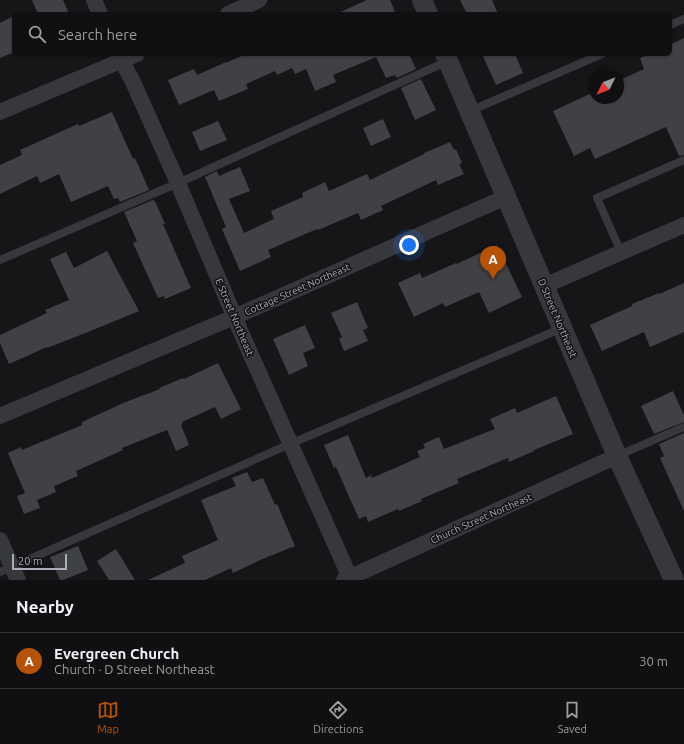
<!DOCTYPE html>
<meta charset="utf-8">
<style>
:root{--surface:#101012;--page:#19191b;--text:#f1f3f6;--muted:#9c9d9f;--line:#303032;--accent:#b45309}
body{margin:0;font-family:Ubuntu,sans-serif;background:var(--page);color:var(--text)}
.compass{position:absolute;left:588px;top:68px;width:36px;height:36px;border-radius:50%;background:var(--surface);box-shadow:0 1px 3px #0004;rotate:227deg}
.scale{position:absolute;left:12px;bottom:10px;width:55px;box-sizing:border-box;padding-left:4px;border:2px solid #a8adb8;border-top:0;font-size:11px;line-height:14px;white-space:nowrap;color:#a8adb8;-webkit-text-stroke:3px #111113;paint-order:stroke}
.you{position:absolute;left:409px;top:245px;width:14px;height:14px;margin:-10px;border:3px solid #fff;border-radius:50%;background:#1a73e8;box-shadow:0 0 0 6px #1a73e833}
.badge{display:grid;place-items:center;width:26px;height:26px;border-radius:50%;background:var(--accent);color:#fff;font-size:13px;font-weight:700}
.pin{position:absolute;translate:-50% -33px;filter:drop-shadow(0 1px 2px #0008)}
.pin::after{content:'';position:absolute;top:21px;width:14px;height:12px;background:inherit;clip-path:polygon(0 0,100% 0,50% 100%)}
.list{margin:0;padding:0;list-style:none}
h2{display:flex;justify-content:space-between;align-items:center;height:52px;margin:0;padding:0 16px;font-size:17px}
h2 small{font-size:13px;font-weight:400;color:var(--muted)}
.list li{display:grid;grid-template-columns:26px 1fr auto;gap:12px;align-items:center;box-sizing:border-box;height:56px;padding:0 16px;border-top:1px solid var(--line)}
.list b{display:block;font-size:15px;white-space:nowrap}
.list p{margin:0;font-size:13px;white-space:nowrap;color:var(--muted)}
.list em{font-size:13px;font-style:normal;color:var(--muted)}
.icon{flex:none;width:22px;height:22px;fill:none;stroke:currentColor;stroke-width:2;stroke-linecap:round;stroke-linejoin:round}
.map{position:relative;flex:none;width:684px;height:580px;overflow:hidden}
.search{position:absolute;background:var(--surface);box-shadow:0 1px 3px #0004;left:12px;right:12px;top:12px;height:44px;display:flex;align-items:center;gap:10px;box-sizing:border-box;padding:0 14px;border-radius:6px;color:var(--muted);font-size:15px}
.sheet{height:108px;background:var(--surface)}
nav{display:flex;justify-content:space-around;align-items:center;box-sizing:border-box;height:56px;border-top:1px solid var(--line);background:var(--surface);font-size:11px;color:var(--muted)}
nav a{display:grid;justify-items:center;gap:2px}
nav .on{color:var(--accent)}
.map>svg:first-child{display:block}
</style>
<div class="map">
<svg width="684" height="580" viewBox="0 0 684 580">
<rect width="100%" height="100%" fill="#161618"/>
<g fill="#404145">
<path d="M32 0H63L69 14H38Z"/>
<path d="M367 0H390L396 14H336Z"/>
<path d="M460 0H492L498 14H467Z"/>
<path d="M14 16V52L0 58V23Z"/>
<path d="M684 38V155L679 156 666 127 595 159 590 148 574 156 553 111 594 92V98H618V81L644 69 640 58 649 54H670V45Z"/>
<path d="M246 54H409L416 69 397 78 395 75 386 78 376 57 333 75 336 82 315 91 306 69 295 74 292 68 277 75 275 71 246 84 248 89 219 101 214 90 179 105 168 80 194 69 197 75 226 62V63Z"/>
<path d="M482 54H515L523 73 496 85Z"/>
<path d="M421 79 436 110 415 120 401 88Z"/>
<path d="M112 112 133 159 135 158 149 190 120 202 118 198 114 199 108 186 71 202 59 174 40 183 37 176 0 194V165L22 155 20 150 78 124 79 126Z"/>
<path d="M383 119 391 137 371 146 363 128Z"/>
<path d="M218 121 227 140 200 151 192 132Z"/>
<path d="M450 142 454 150 456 149 462 163 459 164 464 174 438 185 436 180 381 206 383 210 361 220 358 213 318 230 317 229 268 250 271 257 240 271 222 229 226 227 205 177 217 171 219 176 240 167 250 191 229 199 244 233 274 219 271 211 303 197 302 193 325 182 329 191 367 174 370 180 424 154V153Z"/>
<path d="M153 200 154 201H155L165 224H163L191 288 165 299 164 296 158 298 133 243 137 241 124 212Z"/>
<path d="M497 245 522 297 489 313 479 292 445 307 443 303 414 317 398 283 420 273 422 278 456 263 457 264Z"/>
<path d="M107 251 139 311 88 332 47 348V347L9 364 0 343V335L47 313 45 310 69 300 50 259 66 252 74 268Z"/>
<path d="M684 283V332L650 347 644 332 602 351 590 325 632 306V304L659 293V294Z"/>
<path d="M357 302 368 328 363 330 368 341 344 351 339 339 342 337 331 313Z"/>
<path d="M305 325 315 348 303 353 308 366 289 375 273 339Z"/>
<path d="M218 363 241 409 221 419 215 407 182 422 183 424 181 425 189 445 176 451 167 430 122 448 123 450 76 471 78 476 54 486 56 492 37 500 40 508 24 514 17 496 25 493 8 453 21 447 22 450 82 425V422L119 405H118L160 389 159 388 183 378 184 379Z"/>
<path d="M673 391 684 415V422L654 434 641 406Z"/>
<path d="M556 396 573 434 534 450V451L509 462 508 458 457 479 459 483 421 499 422 501 399 511 398 509 368 522 366 516 359 519 336 467 334 468 324 445 348 435 366 478 371 475 372 478 420 457 417 451 425 448 423 444 439 437 444 449 495 429 490 419 515 408 517 413Z"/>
<path d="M684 433V511L660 458 664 456 659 444Z"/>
<path d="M247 472 252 482 263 478 275 505 277 504 295 546 260 560 233 573 231 568 205 580H148L185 563 182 556 218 540 201 500 236 486 232 478Z"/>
<path d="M78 546 88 570 63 580H60L50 557Z"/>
<path d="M116 549 135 580H109L97 561Z"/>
</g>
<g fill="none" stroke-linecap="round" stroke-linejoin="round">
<g stroke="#37383d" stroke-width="8">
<path d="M670 25 684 19"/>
<path d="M470 111 602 54"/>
<path d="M621 252 597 198 684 160"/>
<path d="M0 260 178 183 448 61"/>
<path d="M617 456 684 427"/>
<path d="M0 572 290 444 562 328"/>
</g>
<g stroke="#37383d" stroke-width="16">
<path d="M94 0 100 14"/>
<path d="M228 14 259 0"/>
<path d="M118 54 133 82 178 183 243 337 351 580"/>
<path d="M0 112 137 54"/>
<path d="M544 286 684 225"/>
<path d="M0 416 234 317 506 197"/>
<path d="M0 540 18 580"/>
<path d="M344 580 617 456"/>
</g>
<g stroke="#37383d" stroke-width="20">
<path d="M422 0 428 14"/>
<path d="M445 54 617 456 674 580"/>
</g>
</g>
<g text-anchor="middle" stroke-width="3" stroke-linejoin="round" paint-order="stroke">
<g font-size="10" fill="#a8adb8" stroke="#111113">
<text transform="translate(297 289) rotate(-24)" y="4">Cottage Street Northeast</text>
<text transform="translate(235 317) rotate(67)" y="4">E Street Northeast</text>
<text transform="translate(558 318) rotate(67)" y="4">D Street Northeast</text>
<text transform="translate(481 518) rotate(-24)" y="4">Church Street Northeast</text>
</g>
</g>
</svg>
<svg class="compass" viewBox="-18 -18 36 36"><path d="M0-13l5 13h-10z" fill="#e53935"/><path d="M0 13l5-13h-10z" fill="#9c9d9f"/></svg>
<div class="scale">20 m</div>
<div class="you"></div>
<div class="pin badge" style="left:493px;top:279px">A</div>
<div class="search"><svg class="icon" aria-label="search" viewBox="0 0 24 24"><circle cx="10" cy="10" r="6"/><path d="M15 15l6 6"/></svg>Search here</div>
</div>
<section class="sheet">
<h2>Nearby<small></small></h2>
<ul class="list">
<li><span class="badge">A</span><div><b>Evergreen Church</b><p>Church · D Street Northeast</p></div><em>30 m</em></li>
</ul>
</section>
<nav>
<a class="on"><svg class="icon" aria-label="map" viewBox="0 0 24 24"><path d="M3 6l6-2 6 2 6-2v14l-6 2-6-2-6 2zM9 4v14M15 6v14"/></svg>Map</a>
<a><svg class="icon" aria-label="directions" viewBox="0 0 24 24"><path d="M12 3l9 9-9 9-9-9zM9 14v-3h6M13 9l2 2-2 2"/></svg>Directions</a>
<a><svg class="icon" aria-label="saved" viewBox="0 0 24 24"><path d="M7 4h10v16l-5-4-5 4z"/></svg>Saved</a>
</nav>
